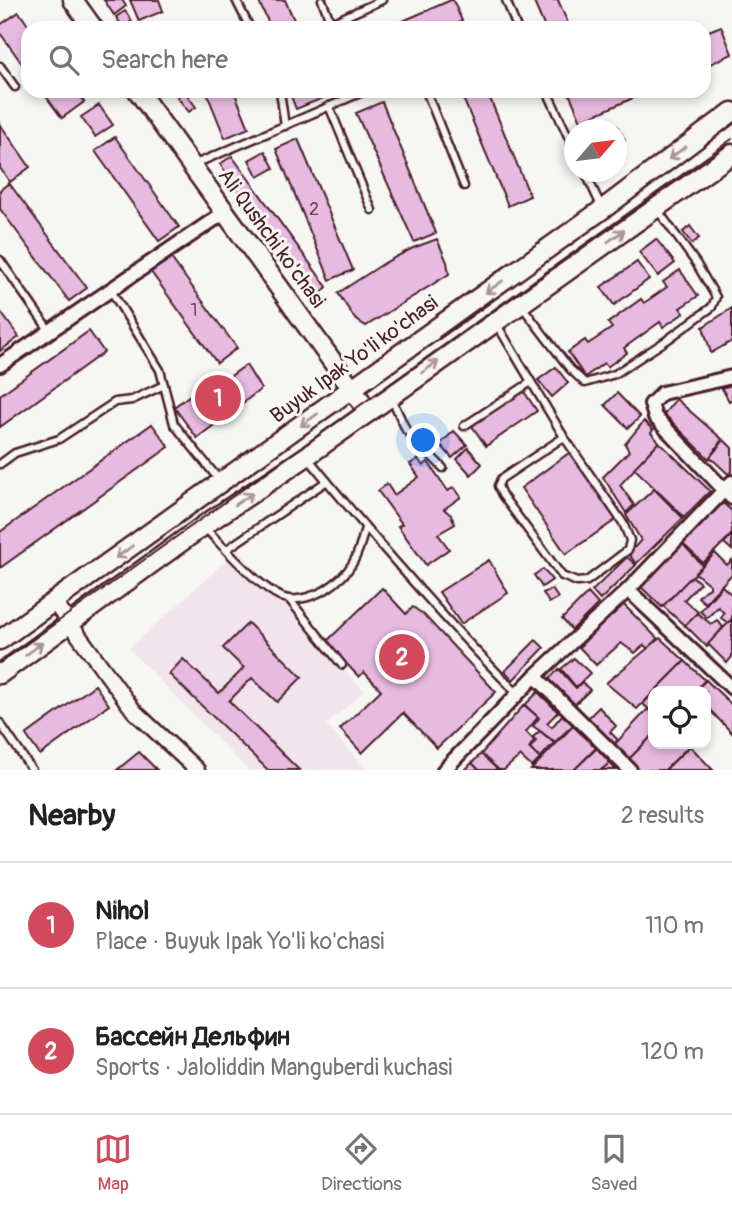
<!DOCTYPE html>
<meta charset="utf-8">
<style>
:root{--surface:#fff;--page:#f2f2f2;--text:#202124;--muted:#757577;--line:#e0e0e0;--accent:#d1495b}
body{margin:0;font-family:Pangolin,sans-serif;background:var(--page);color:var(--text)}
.controls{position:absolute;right:21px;bottom:21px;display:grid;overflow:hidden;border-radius:14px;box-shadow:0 4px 10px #0003}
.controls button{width:63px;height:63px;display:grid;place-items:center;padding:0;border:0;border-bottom:2px solid var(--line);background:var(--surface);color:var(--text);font:35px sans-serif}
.compass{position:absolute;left:564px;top:119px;width:63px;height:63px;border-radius:50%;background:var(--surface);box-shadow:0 4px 10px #0003;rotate:62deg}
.you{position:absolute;left:424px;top:441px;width:24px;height:24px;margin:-18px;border:5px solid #fff;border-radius:50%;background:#1a73e8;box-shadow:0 0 0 10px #1a73e833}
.badge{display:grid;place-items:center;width:46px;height:46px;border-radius:50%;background:var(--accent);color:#fff;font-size:23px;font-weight:700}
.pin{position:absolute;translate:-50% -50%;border:4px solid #fff;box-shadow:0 2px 7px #0006}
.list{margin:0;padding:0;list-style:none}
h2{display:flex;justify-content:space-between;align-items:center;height:91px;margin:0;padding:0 28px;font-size:30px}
h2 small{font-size:23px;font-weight:400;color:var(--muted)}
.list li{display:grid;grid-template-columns:46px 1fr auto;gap:21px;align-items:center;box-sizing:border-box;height:126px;padding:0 28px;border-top:2px solid var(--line)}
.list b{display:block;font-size:26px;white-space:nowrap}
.list p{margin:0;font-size:23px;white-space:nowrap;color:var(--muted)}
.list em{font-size:23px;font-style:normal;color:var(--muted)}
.icon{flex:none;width:38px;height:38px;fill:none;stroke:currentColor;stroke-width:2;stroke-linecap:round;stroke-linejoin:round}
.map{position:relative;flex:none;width:732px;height:770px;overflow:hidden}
.search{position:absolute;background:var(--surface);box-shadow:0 4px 10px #0003;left:21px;right:21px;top:21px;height:77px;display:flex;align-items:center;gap:18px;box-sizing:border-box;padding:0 24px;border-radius:21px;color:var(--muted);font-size:26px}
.sheet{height:343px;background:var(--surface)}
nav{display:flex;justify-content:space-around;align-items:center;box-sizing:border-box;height:98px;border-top:2px solid var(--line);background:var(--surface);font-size:19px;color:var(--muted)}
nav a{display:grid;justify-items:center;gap:4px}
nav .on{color:var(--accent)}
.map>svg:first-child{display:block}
</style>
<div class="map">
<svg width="732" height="770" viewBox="0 0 732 770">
<rect width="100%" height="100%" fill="#f6f6f2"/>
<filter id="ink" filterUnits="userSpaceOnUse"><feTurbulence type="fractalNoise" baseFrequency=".0143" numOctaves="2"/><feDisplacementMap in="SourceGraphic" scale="14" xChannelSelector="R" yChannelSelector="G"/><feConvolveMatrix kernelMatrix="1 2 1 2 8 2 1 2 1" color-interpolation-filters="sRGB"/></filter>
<g filter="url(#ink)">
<path fill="#f2e4ed" d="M238 550 364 691 326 725 367 770H248L129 649Z"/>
<g fill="#e7bbe0" stroke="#4a1f2b" stroke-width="2">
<path d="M104 0H122L126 6 114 15Z"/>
<path d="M130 0H159L163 11 139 21Z"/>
<path d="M258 0H285L295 22 281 28H271Z"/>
<path d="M451 0H453L462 21 446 28H387Z"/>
<path d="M533 0H558L570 28H545Z"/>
<path d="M125 11 132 21 123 27 116 17Z"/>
<path d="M19 12 30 28H28V72L0 33V25Z"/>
<path d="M721 26 732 54 704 67V33Z"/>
<path d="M42 91H76L84 102 62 118Z"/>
<path d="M184 91 196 107 189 112 177 97Z"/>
<path d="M206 91H234L249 128 225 138Z"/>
<path d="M289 91H326L328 96 296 109Z"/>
<path d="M460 91H487L530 196 508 206Z"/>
<path d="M573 91H649L581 121 569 93Z"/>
<path d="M382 102 436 233 414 242 356 113Z"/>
<path d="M99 105 113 125 95 137 81 117Z"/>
<path d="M0 124 30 167 10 182 0 168Z"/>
<path d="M617 126 625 140 616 145V130H611Z"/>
<path d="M115 137 179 227 159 241 95 151Z"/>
<path d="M298 139 353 270 330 280 276 149Z"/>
<path d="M265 151 274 168 258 177 249 160Z"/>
<path d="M232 156 327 287 315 300 220 164Z"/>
<path d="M9 183 87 288 69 301 0 209V190Z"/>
<path d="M690 226 699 238 692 244 683 232Z"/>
<path d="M437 239 447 262 449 274 366 326 355 319 338 293 386 262 413 248Z"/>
<path d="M656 239 675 263 658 276 639 252Z"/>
<path d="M171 258 237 348 217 363 151 272Z"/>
<path d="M637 262 649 279 614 305 601 287Z"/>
<path d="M680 270 698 296 680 308 684 313 663 327 660 322 624 348 627 353 607 367 604 363 585 377 568 352 585 340 588 344 612 328 608 323 641 299 644 303 667 287 663 282Z"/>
<path d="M732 308V341L711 353 703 327Z"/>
<path d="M0 311 19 337 0 351Z"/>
<path d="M89 331 104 352 0 427V395Z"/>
<path d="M246 365 261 389 197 438 174 407 220 373 225 380Z"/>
<path d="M556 367 568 383 552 397 538 380Z"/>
<path d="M732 381V399L729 401 721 387Z"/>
<path d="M523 390 537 411 486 446 472 426Z"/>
<path d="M617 393 640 417 628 428 605 405Z"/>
<path d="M676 399 722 439 709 459 664 414Z"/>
<path d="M644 421 653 430 651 433 659 442 620 485 634 505 626 513 603 477 629 451 625 444Z"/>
<path d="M152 424 169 447 0 568V532Z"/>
<path d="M454 431 467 445 452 458 440 444Z"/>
<path d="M724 440 732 448V471L728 474 710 457Z"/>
<path d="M659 442 710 491 684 517 634 468Z"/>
<path d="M468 448 482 464 471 475 457 459Z"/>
<path d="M569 453 617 519 566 554 521 488Z"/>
<path d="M418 459 423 466 428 462 448 491 454 487 461 497 444 509 451 515 455 524 438 534 449 549 426 565 398 526 402 524 378 491 387 484 394 495 419 477 410 464Z"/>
<path d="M654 489 683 518 636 564 629 554 641 540 626 515Z"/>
<path d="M723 503 732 511V534L703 563 682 543Z"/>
<path d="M732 535V550L724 543Z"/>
<path d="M681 542 703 566 662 607 640 586Z"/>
<path d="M715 553 727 565 732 560V574L705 603 698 597 705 590 710 588V585L695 573Z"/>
<path d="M627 557 636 565 600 600 592 591Z"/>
<path d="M489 560 508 593 461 624 439 592Z"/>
<path d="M543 569 552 580 542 587 534 575Z"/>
<path d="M692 576 700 583 684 600 698 612 685 626 663 606Z"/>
<path d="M722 586 732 595V618L728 623 721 618 724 613 718 607 707 618 700 611Z"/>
<path d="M382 588 406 614 413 607 424 615 496 692 437 748 403 713 362 753 340 729 381 690 364 672 359 677 326 642Z"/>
<path d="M552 589 558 598 549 603 543 593Z"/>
<path d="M588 593 598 604 572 630 562 619Z"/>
<path d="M623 604 658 639 648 649 644 645 635 653 621 643 596 665 579 647Z"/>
<path d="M697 613 711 624 717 620 723 627 707 647 685 625Z"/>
<path d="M732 619V657L727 663 708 644Z"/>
<path d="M248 623 302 677 277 702 252 678 229 701 299 770H268L169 674 183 659 219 693 244 668 223 648Z"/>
<path d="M660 638 685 661 637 709 606 683Z"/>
<path d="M536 640 544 648 513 680 505 671Z"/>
<path d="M574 658 590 673 576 687 561 669Z"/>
<path d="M685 661 705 680 695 691H655Z"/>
<path d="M559 669 576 688 582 682 590 690 571 708 545 683Z"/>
<path d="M706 680 732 705V733L706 706V691H695Z"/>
<path d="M95 685 109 705 40 755 26 735Z"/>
<path d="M538 692 558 712 547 723 552 727 562 715 573 725 555 742 533 726 539 718 525 705Z"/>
<path d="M653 693V713L643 704Z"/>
<path d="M524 705 538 717 526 732 534 740 529 748 540 759 532 767 520 756 504 770H499L481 754Z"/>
<path d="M599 707 616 726 610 732 618 740 612 746 585 721Z"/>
<path d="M648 709 653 714V735L627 761 613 746Z"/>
<path d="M573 726 596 748 574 770H531Z"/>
<path d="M540 731 554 743 540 758 530 748 536 741 533 737Z"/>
<path d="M653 735V744H687L689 746 665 770H636L627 761Z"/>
<path d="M690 746 713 770H665Z"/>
<path d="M597 748 610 763 601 770H574Z"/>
<path d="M139 752 157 770H117Z"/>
<path d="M481 754 498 770H479L472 763Z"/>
<path d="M472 763 479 770H465Z"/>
<path d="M610 763 616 770H601Z"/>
</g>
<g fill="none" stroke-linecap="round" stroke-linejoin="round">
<defs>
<g id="service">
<path d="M236 0 250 28"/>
<path d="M322 0 333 28"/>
<path d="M506 0 517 28"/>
<path d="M331 23 382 0"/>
<path d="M0 66 15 87"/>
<path d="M280 91 285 126"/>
<path d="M426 91 464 186"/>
<path d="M547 91 574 149"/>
<path d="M329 106 372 210"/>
<path d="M193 165 365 91"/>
<path d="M585 172 602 208"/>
<path d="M0 260 49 330"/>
<path d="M110 289 160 370 174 424 220 481"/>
<path d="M521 305 570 369 585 383 615 374 667 340 712 307 716 297 696 263 657 209"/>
<path d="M496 323 564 437 623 523 630 540 628 550 587 581 577 582 562 576 502 495 498 486 501 479 564 437"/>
<path d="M391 397 406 430 443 468"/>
<path d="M464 426 531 382"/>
<path d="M308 458C375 540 444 620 519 695"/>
<path d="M0 464 15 453 59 439 115 402 132 400 164 385"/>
<path d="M205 528C223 546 264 594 288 599 300 601 316 595 325 590 352 573 358 557 365 528"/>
<path d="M227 549 327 481"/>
<path d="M289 599 342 665"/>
<path d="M0 723 32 770"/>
</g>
<g id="minor">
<path d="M0 365 225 212"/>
<path d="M732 377 662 393 651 404 655 417 732 498"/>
<path d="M628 590 732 688"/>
<path d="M535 676 630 770"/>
<path d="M444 770 535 676 628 590 732 482"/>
</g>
<path id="tertiary" d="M54 602 134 711 197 770"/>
<g id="secondary">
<path d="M73 0 93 28"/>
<path d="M138 91 368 411"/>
<path d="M0 640 603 209 732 112"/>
<path d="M0 674 203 526 307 456 732 154"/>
</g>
</defs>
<use href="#service" stroke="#4a1f2b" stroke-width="11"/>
<use href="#minor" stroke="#4a1f2b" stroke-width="18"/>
<use href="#tertiary" stroke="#4a1f2b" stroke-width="19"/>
<use href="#secondary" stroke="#4a1f2b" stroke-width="23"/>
<use href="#service" stroke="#f6f6f2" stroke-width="6"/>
<use href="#minor" stroke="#f6f6f2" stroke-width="12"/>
<use href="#tertiary" stroke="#f6f6f2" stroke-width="14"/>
<use href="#secondary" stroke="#f6f6f2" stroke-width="18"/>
<g stroke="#4a1f2b" stroke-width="2">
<path d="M439 337 493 298"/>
<path d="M0 663 732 139"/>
</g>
</g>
<defs><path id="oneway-shaft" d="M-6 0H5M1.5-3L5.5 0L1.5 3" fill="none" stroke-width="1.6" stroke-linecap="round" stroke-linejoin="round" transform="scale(1.75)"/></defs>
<g stroke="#a99598">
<use href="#oneway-shaft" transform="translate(677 153) rotate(143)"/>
<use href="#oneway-shaft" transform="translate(616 236) rotate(-35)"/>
<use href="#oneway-shaft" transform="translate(494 287) rotate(144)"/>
<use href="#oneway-shaft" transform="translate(430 367) rotate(-35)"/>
<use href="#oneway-shaft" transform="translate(309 420) rotate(144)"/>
<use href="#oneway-shaft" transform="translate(244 499) rotate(-34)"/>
<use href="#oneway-shaft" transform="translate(124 552) rotate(144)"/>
<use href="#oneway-shaft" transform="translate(34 649) rotate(-37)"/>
</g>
</g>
<g text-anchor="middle" stroke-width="6" stroke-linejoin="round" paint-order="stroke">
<g font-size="18" fill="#714658">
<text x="314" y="215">2</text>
<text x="194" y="316">1</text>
</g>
<g font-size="21" fill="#4a1f2b" stroke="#f6f6f2">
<text transform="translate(272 238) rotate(54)" y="7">Ali Qushchi ko'chasi</text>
<text transform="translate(354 359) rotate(-36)" y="7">Buyuk Ipak Yo'li ko'chasi</text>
</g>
</g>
</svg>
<div class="controls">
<button><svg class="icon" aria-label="locate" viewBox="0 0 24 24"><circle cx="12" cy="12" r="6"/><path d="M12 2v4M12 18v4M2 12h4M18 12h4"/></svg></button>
</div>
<svg class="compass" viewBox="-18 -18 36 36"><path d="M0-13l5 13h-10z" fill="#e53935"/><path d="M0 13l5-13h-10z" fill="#757577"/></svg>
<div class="you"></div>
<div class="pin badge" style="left:218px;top:398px">1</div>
<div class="pin badge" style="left:402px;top:657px">2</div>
<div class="search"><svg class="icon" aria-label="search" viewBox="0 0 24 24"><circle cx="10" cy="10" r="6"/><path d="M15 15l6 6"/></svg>Search here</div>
</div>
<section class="sheet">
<h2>Nearby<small>2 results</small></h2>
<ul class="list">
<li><span class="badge">1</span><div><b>Nihol</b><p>Place · Buyuk Ipak Yo'li ko'chasi</p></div><em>110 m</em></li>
<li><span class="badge">2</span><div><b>Бассейн Дельфин</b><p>Sports · Jaloliddin Manguberdi kuchasi</p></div><em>120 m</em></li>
</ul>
</section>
<nav>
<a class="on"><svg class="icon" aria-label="map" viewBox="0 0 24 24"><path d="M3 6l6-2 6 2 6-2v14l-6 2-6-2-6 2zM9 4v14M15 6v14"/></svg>Map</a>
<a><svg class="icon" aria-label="directions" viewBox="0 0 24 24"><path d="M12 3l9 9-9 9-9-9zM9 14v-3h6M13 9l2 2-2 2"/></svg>Directions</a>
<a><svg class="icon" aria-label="saved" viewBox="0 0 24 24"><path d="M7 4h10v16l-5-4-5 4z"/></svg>Saved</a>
</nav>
